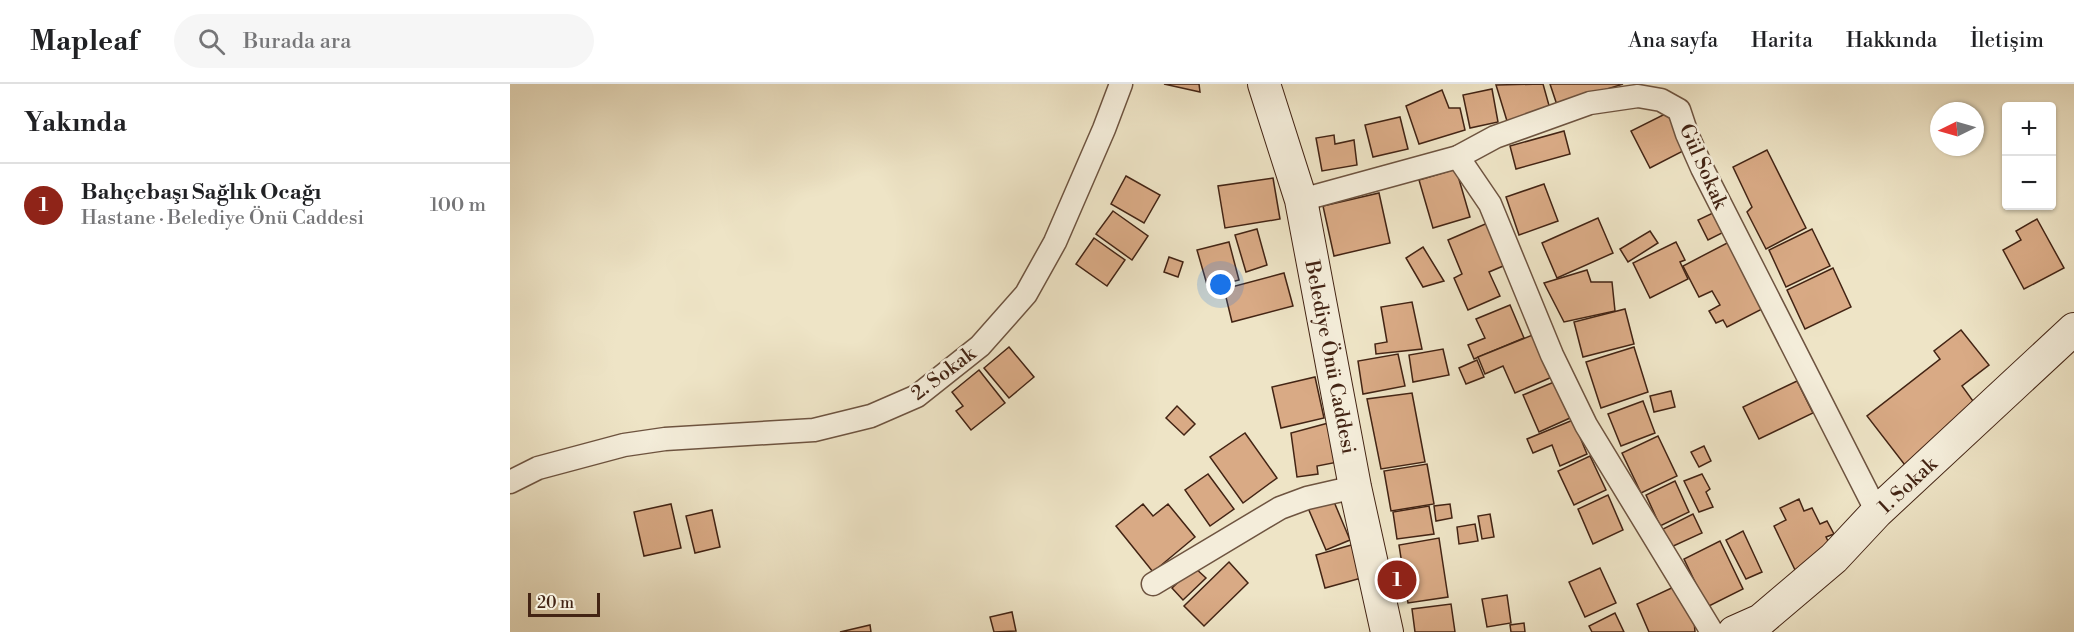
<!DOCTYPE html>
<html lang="tr">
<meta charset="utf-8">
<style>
:root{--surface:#fff;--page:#f6f6f6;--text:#202124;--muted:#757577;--line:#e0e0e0;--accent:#8f2418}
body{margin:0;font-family:"Libre Bodoni",serif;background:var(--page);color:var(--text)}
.controls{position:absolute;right:18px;top:18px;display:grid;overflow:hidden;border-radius:6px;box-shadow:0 2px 4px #0004}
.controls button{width:54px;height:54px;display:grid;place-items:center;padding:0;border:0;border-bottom:2px solid var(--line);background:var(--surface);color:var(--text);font:30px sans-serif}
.compass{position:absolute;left:1420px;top:18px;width:54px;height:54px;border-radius:50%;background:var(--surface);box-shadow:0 2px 4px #0004;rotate:265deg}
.scale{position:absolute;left:18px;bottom:15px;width:72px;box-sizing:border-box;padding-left:6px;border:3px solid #432414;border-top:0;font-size:16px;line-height:21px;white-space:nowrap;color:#432414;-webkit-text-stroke:4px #f4edda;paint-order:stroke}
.you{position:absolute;left:711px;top:201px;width:21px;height:21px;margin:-15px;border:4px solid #fff;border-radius:50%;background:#1a73e8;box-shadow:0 0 0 9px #1a73e833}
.badge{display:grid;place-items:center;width:39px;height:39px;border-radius:50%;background:var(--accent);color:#fff;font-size:20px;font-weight:700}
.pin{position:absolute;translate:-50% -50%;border:3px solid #fff;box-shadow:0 2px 6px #0006}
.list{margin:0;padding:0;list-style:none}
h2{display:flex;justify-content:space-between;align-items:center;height:78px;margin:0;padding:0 24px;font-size:26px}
h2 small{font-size:20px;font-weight:400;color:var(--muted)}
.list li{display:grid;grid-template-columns:39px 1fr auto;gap:18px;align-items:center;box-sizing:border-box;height:84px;padding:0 24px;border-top:2px solid var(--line)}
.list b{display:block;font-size:22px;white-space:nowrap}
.list p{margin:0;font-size:20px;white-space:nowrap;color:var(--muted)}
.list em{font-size:20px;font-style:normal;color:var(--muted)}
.icon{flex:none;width:33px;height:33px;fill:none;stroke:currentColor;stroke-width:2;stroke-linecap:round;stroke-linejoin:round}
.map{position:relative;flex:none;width:1564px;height:548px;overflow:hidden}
header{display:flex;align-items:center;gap:36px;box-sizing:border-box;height:84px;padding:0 30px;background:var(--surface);border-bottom:2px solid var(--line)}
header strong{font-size:28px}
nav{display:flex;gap:33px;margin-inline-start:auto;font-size:21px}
.search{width:420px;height:54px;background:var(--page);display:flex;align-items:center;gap:15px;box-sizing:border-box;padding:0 21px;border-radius:33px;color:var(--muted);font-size:22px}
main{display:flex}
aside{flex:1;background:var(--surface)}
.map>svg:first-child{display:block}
</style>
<header>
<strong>Mapleaf</strong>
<div class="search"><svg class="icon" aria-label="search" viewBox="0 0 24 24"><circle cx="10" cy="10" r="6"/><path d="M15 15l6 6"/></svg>Burada ara</div>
<nav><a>Ana sayfa</a><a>Harita</a><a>Hakkında</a><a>İletişim</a></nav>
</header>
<main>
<aside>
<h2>Yakında<small></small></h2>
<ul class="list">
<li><span class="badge">1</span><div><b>Bahçebaşı Sağlık Ocağı</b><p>Hastane · Belediye Önü Caddesi</p></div><em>100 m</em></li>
</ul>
</aside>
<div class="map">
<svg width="1564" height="548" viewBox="0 0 1564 548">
<rect width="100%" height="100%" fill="#eee4c6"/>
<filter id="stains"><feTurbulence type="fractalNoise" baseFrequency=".00333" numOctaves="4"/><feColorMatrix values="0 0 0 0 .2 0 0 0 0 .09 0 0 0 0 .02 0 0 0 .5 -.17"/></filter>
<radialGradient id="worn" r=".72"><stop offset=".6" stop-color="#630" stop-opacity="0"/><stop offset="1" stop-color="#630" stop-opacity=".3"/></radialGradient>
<g fill="#d9aa85" stroke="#432414" stroke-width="1.5">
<path d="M654 0H689L690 8Z"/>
<path d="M1033 0 1040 25 997 37 986 1Z"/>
<path d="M1040 0H1113L1047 21Z"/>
<path d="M982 5 988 38 960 44 953 11Z"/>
<path d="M932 6 939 24H950L955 46 909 60 896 22Z"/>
<path d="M1157 29 1175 66 1140 84 1121 47Z"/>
<path d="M890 33 898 65 863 73 855 41Z"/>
<path d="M1054 47 1060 70 1006 85 1000 62Z"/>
<path d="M824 51 825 60 844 56 847 81 812 87 806 54Z"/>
<path d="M1257 66 1296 144 1256 165 1237 128 1242 123 1223 83Z"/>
<path d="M946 85 960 133 923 144 909 96Z"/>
<path d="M616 92 650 111 634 139 601 120Z"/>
<path d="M763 94 770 135 715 144 708 102Z"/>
<path d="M1034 100 1048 137 1009 151 996 113Z"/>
<path d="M869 109 880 159 824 172 813 122Z"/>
<path d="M603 127 638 152 622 176 586 150Z"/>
<path d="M1205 128 1214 148 1198 156 1188 136Z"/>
<path d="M1088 134 1103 169 1047 194 1032 159Z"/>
<path d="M1527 135 1554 184 1514 205 1493 166 1511 156 1506 147Z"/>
<path d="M980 138 998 180 979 188 990 212 958 226 944 194 952 190 938 156Z"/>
<path d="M747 145 757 181 736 188 725 151Z"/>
<path d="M1302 145 1320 182 1276 203 1259 166Z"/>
<path d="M1140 147 1148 159 1118 178 1110 165Z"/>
<path d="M584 154 615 176 597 202 566 180Z"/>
<path d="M1221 157 1256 223 1217 243 1213 236 1206 239 1199 227 1210 221 1202 207 1189 213 1173 182Z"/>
<path d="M719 158 729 196 698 204 687 166Z"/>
<path d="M1166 158 1175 176 1170 178 1178 195 1140 214 1123 179Z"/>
<path d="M913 163 934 197 913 203 896 174Z"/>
<path d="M659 173 673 178 668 193 654 188Z"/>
<path d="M1323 184 1341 223 1295 245 1277 206Z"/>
<path d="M1077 186 1081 198H1102L1105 227 1054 238 1034 199Z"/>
<path d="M774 189 783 222 722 238 714 205Z"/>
<path d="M902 218 912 265 866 270 865 260 877 258 871 223Z"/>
<path d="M1000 221 1014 254 964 275 958 261 975 254 966 235Z"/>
<path d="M1115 225 1124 260 1073 273 1064 238Z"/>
<path d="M1451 246 1479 281 1452 302 1471 328 1398 385 1357 332 1430 275 1424 267Z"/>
<path d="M1025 250 1042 293 1005 309 993 282 975 290 968 273Z"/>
<path d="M499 263 524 293 499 314 474 284Z"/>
<path d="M1124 263 1138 308 1091 324 1076 278Z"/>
<path d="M933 265 939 291 903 298 899 271Z"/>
<path d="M888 270 895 302 853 310 848 277Z"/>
<path d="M967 276 974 293 956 300 949 284Z"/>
<path d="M469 286 495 319 461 346 446 327 453 322 442 308Z"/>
<path d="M805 293 814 334 771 344 762 303Z"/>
<path d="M1287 297 1303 329 1249 355 1233 323Z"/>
<path d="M1044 298 1060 334 1029 348 1013 311Z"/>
<path d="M1161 307 1165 323 1144 328 1140 312Z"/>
<path d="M902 309 915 378 871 385 857 315Z"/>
<path d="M1133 317 1145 349 1111 362 1098 330Z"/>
<path d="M667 322 685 340 674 351 656 334Z"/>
<path d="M1063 336 1077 370 1050 382 1042 361 1023 369 1017 355Z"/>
<path d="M822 338 828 378 807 382 808 390 787 393 781 349Z"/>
<path d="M735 349 767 394 733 419 700 373Z"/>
<path d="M1148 352 1167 392 1131 409 1112 369Z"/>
<path d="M1194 362 1201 377 1189 383 1181 368Z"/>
<path d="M1080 372 1096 406 1064 421 1048 387Z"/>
<path d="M917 380 924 420 881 427 874 387Z"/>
<path d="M698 390 724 425 700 442 675 406Z"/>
<path d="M1192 390 1200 405 1196 408 1203 423 1189 428 1174 397Z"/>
<path d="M1165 397 1179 428 1150 442 1136 411Z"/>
<path d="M1098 411 1113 446 1083 460 1068 425Z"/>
<path d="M822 413 840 456 816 466 798 424Z"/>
<path d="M1289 415 1294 427 1302 424 1310 440 1317 437 1324 450 1316 453 1324 470 1286 488 1264 442 1276 436 1270 424Z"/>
<path d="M161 420 171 464 134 472 124 428Z"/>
<path d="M633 420 643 432 658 420 685 453 643 488 606 442Z"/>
<path d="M940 420 942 434 926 437 924 422Z"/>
<path d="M919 422 924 450 887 455 883 428Z"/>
<path d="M202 426 210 463 185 469 176 432Z"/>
<path d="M980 430 984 453 972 455 968 432Z"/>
<path d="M1183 430 1192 449 1159 464 1151 446Z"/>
<path d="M965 440 968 457 949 460 947 443Z"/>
<path d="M1233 447 1252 488 1236 495 1216 456Z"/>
<path d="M929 454 938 513 898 519 889 461Z"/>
<path d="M1210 457 1233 505 1197 523 1174 475Z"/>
<path d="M845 460 855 493 815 504 806 471Z"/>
<path d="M719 478 738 499 694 542 674 522Z"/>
<path d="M684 483 696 494 673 516 662 504Z"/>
<path d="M1090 484 1106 519 1075 533 1059 498Z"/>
<path d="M1168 501 1184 536 1185 548H1139L1127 520Z"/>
<path d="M997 511 1001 539 977 543 972 515Z"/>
<path d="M941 520 945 548H905L902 525Z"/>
<path d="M502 528 506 547 484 548 480 533Z"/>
<path d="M1105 529 1114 548H1082L1079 542Z"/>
<path d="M1014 539 1015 548H1001L1000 541Z"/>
<path d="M360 541 361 548H330Z"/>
</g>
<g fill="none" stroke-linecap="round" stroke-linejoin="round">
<defs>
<g id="street">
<path d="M948 73 980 120 1042 271 1076 341 1202 548"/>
<path d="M791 116 948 73 985 53 1080 19 1128 12 1151 16 1169 26 1177 50 1192 84 1367 428"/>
<path d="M0 398 28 384 114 361 155 355 304 346 361 332 407 312 470 262 516 210 545 158 594 45 611 0"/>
<path d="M643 500 770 424 797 414 845 403"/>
</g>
<g id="secondary">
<path d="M754 0 791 116 845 403 877 548"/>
<path d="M1224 548 1251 536 1324 474 1367 428 1564 245"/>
</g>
</defs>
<use href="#street" stroke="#6e5440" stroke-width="25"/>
<use href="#secondary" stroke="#432414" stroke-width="34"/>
<use href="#street" stroke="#f4edda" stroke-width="22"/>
<use href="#secondary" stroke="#f4edda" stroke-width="32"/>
</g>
<g text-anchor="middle" stroke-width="5" stroke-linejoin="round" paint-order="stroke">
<g font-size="20" fill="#432414" stroke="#f4edda">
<text transform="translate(1194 82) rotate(66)" y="7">Gül Sokak</text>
<text transform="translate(821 273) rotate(79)" y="7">Belediye Önü Caddesi</text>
<text transform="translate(433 289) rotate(-37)" y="7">2. Sokak</text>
<text transform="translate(1397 401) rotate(-43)" y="7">1. Sokak</text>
</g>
</g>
<rect width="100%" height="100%" filter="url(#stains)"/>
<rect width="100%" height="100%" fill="url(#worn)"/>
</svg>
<div class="controls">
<button>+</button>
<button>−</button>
</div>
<svg class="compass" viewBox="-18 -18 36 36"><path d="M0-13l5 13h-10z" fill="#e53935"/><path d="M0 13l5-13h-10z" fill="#757577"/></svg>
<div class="scale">20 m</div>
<div class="you"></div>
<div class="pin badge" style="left:887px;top:496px">1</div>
</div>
</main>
